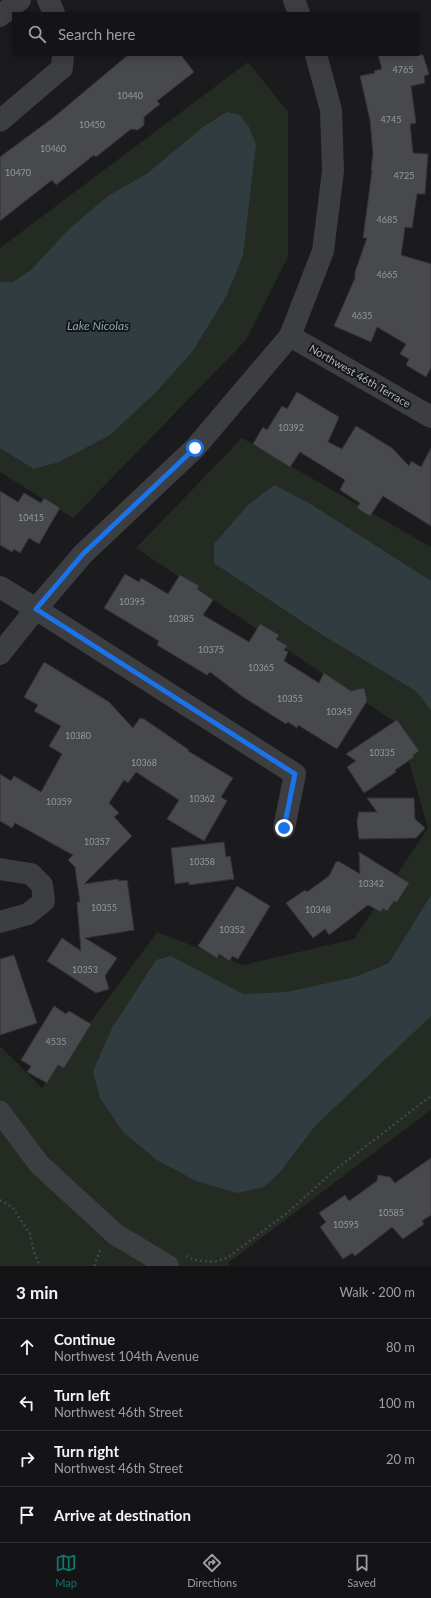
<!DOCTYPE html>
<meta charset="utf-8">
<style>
:root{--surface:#141416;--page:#212123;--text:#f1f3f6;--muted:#9d9ea1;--line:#333335;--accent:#0f766e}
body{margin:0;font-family:Lato,sans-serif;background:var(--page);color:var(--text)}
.stop{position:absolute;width:12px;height:12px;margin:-9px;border:3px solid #1a73e8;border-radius:50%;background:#fff}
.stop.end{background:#1a73e8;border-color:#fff;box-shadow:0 1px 4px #0008}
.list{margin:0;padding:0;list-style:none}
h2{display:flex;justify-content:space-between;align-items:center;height:52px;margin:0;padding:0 16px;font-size:17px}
h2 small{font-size:13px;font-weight:400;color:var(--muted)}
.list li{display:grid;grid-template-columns:26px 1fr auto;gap:12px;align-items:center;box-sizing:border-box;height:56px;padding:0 16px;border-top:1px solid var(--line)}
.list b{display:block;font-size:15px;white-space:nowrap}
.list p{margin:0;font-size:13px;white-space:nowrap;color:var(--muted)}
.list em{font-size:13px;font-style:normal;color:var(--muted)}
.icon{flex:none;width:22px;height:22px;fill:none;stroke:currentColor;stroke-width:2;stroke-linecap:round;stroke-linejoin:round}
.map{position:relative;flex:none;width:431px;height:1266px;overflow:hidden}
.search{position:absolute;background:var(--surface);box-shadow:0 2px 10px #0003;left:12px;right:12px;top:12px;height:44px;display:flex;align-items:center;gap:10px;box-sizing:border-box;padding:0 14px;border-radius:0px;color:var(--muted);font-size:15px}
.sheet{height:276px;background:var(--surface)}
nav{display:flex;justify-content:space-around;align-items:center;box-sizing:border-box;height:56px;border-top:1px solid var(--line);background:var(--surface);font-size:11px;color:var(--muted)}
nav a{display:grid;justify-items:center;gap:2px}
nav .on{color:var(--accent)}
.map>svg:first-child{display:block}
</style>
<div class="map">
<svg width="431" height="1266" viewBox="0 0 431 1266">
<rect width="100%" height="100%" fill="#1b1b1d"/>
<g fill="#232b23">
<path d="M248 62 288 112V257L246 340 73 518 0 472V248Z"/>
<path d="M242 438 431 547V1110L228 1263 230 1266H0V1046L42 1088 157 932 243 965 354 939 428 828 398 724 136 548Z"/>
</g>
<g fill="#313c41">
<path d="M227 112 240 115 249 127 256 144 243 255 226 297 192 352 156 392 110 435 59 462 34 469 0 448V282H13L31 270 70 228 108 196 148 173 203 127Z"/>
<path d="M274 485 309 503 431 581V710L416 691 324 636 214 563V544L248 505Z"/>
<path d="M431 895V1016L315 1126 280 1172 264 1187 237 1193 196 1181 157 1160 123 1132 100 1098 93 1071 112 1028 156 960 171 956 243 994 287 992 355 977 389 963Z"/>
</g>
<g fill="#48494d" stroke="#353539">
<path d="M128 55H181L194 72 157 101 160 104 144 117V125L138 130 131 129 96 157 94 155 56 185 52 180 0 221V157L54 117Z"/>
<path d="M378 55H423L429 74 424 76 425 83 411 86 416 123 410 124 413 153 428 154 425 194H417L412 228 405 227 401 255 431 264V368L426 377 406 365 409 359 400 354 406 344 377 327 371 342 334 326 355 278V272L367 238H363L372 171 371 170 373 153 370 120 360 76 375 73 374 71 382 69Z"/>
<path d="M297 392 339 417 328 442 342 449 356 426 392 448 409 466 411 461 421 467 431 448V526L383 496 370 516 357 508 360 503 340 490 345 480 300 452 290 467 253 444 263 427 267 430 282 406 287 409Z"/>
<path d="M0 491 18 502 24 493 41 503 44 498 60 508 39 544 29 538 20 553 14 549 12 552 0 545Z"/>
<path d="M125 574 139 582 141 578 168 594 180 575 199 586 197 589 213 600 203 615 249 642 260 624 279 635 276 639 287 646 284 650 288 652 284 661 319 683 324 673 351 691 364 688 367 701 337 749 298 725 297 728 288 722 286 724 243 697 210 672 207 675 157 645 159 641 104 608Z"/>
<path d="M44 662 109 702 133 728 140 718 144 719 189 750 188 751 233 778 221 797 227 801 204 841 167 819 179 800 136 772 128 783 124 780 109 803 119 813 114 817 132 836 84 884 118 879V881L127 880 134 930 85 938 117 958 105 976 109 989 96 993 47 961 62 938 81 951 77 902H80L75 867 68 860 73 855 15 823 12 828 0 821V774L11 781 14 776 41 792 62 754 49 746 61 726 34 711 38 705 24 697Z"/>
<path d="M397 720 419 751 413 755 414 757 395 770 396 772 364 793 347 767 356 761 346 754Z"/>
<path d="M367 798H414L415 819 425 828 416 838 359 839 357 821 359 812H377Z"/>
<path d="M224 842 226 857 230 856 234 879 189 885V882L175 884 171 848Z"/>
<path d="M359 852 409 883 397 902 394 901 387 911 383 908 381 912 368 905 329 935 325 929 313 938 286 903 305 890 307 892 329 876 336 862H337L338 861 360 874Z"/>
<path d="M237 886 270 906 238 959 232 956 230 961 219 954 217 958 198 946Z"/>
<path d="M14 955 37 1023 0 1035V959Z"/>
<path d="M54 1006 66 1014 69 1011 91 1024 64 1068 58 1065 47 1083 27 1072 31 1066 21 1060Z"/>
<path d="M431 1158V1215L422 1221 424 1224 403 1239 392 1227 355 1256 352 1253 343 1259 320 1227 326 1222 319 1213 345 1195 349 1201 377 1181 378 1175 390 1177 395 1183Z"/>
</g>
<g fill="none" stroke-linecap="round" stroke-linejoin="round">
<g stroke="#424549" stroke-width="2.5" stroke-dasharray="2 3" stroke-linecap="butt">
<path d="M0 1200 13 1208 30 1234 34 1252 40 1266"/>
<path d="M186 1256 195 1260 214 1262 227 1258 287 1213 335 1170 431 1096"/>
<path d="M94 1266 101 1248"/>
</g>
<g stroke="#3c3e42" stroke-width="22">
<path d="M48 0 54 13"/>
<path d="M294 0 299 13"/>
<path d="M0 16 20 0"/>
<path d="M0 121 62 68 63 55"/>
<path d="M290 336 431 417"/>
<path d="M0 587 36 609 295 774 284 828"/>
<path d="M0 654 36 609 83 554 195 448 290 336 323 251 333 171 331 110 316 55"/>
<path d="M0 869 31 874 42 885 44 901 28 914 0 922"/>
<path d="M0 1112 39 1164 115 1234 168 1266"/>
</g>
</g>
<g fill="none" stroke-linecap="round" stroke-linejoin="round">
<path stroke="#1a73e8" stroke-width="5" d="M195 448 83 554 36 609 295 774 284 828"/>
</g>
<g text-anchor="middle" stroke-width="4" stroke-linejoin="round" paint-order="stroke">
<g font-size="9" fill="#9499a0">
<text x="403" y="73">4765</text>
<text x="130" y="99">10440</text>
<text x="391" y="123">4745</text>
<text x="92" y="128">10450</text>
<text x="53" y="152">10460</text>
<text x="18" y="176">10470</text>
<text x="404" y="179">4725</text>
<text x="387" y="223">4685</text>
<text x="387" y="278">4665</text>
<text x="362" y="319">4635</text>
<text x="291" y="431">10392</text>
<text x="31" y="521">10415</text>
<text x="132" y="605">10395</text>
<text x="181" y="622">10385</text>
<text x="211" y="653">10375</text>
<text x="261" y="671">10365</text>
<text x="290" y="702">10355</text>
<text x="339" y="715">10345</text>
<text x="78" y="739">10380</text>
<text x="382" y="756">10335</text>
<text x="144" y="766">10368</text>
<text x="202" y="802">10362</text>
<text x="59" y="805">10359</text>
<text x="97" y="845">10357</text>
<text x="202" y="865">10358</text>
<text x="371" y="887">10342</text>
<text x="104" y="911">10355</text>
<text x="318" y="913">10348</text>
<text x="232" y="933">10352</text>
<text x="85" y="973">10353</text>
<text x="56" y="1045">4535</text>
<text x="391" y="1216">10585</text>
<text x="346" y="1228">10595</text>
</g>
<g font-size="11" fill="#aeb4bc" stroke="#161618">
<text transform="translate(360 376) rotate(30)" y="4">Northwest 46th Terrace</text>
</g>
<g font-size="12" font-style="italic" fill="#87a4b5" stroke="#161618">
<text x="98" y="330">Lake Nicolas</text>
</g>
</g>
</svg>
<div class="stop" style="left:195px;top:448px"></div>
<div class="stop end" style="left:284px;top:828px"></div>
<div class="search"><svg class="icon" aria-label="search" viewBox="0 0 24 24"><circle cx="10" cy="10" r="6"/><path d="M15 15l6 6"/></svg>Search here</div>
</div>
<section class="sheet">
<h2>3 min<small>Walk · 200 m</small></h2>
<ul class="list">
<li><svg class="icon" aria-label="ahead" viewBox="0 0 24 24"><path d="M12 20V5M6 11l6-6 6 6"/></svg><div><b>Continue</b><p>Northwest 104th Avenue</p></div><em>80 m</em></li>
<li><svg class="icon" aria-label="left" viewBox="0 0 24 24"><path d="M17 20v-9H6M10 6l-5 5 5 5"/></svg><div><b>Turn left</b><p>Northwest 46th Street</p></div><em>100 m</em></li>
<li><svg class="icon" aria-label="right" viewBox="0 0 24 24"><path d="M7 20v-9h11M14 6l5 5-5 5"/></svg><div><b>Turn right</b><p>Northwest 46th Street</p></div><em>20 m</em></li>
<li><svg class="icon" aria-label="arrive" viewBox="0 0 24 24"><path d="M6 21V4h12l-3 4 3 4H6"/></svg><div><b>Arrive at destination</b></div></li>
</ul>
</section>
<nav>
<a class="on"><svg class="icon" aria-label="map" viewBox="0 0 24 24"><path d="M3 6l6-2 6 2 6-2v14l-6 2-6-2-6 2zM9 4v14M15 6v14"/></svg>Map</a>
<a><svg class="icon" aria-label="directions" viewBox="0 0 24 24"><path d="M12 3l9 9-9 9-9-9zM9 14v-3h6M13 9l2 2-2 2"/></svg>Directions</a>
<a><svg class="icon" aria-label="saved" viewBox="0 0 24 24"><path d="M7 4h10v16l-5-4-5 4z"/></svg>Saved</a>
</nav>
